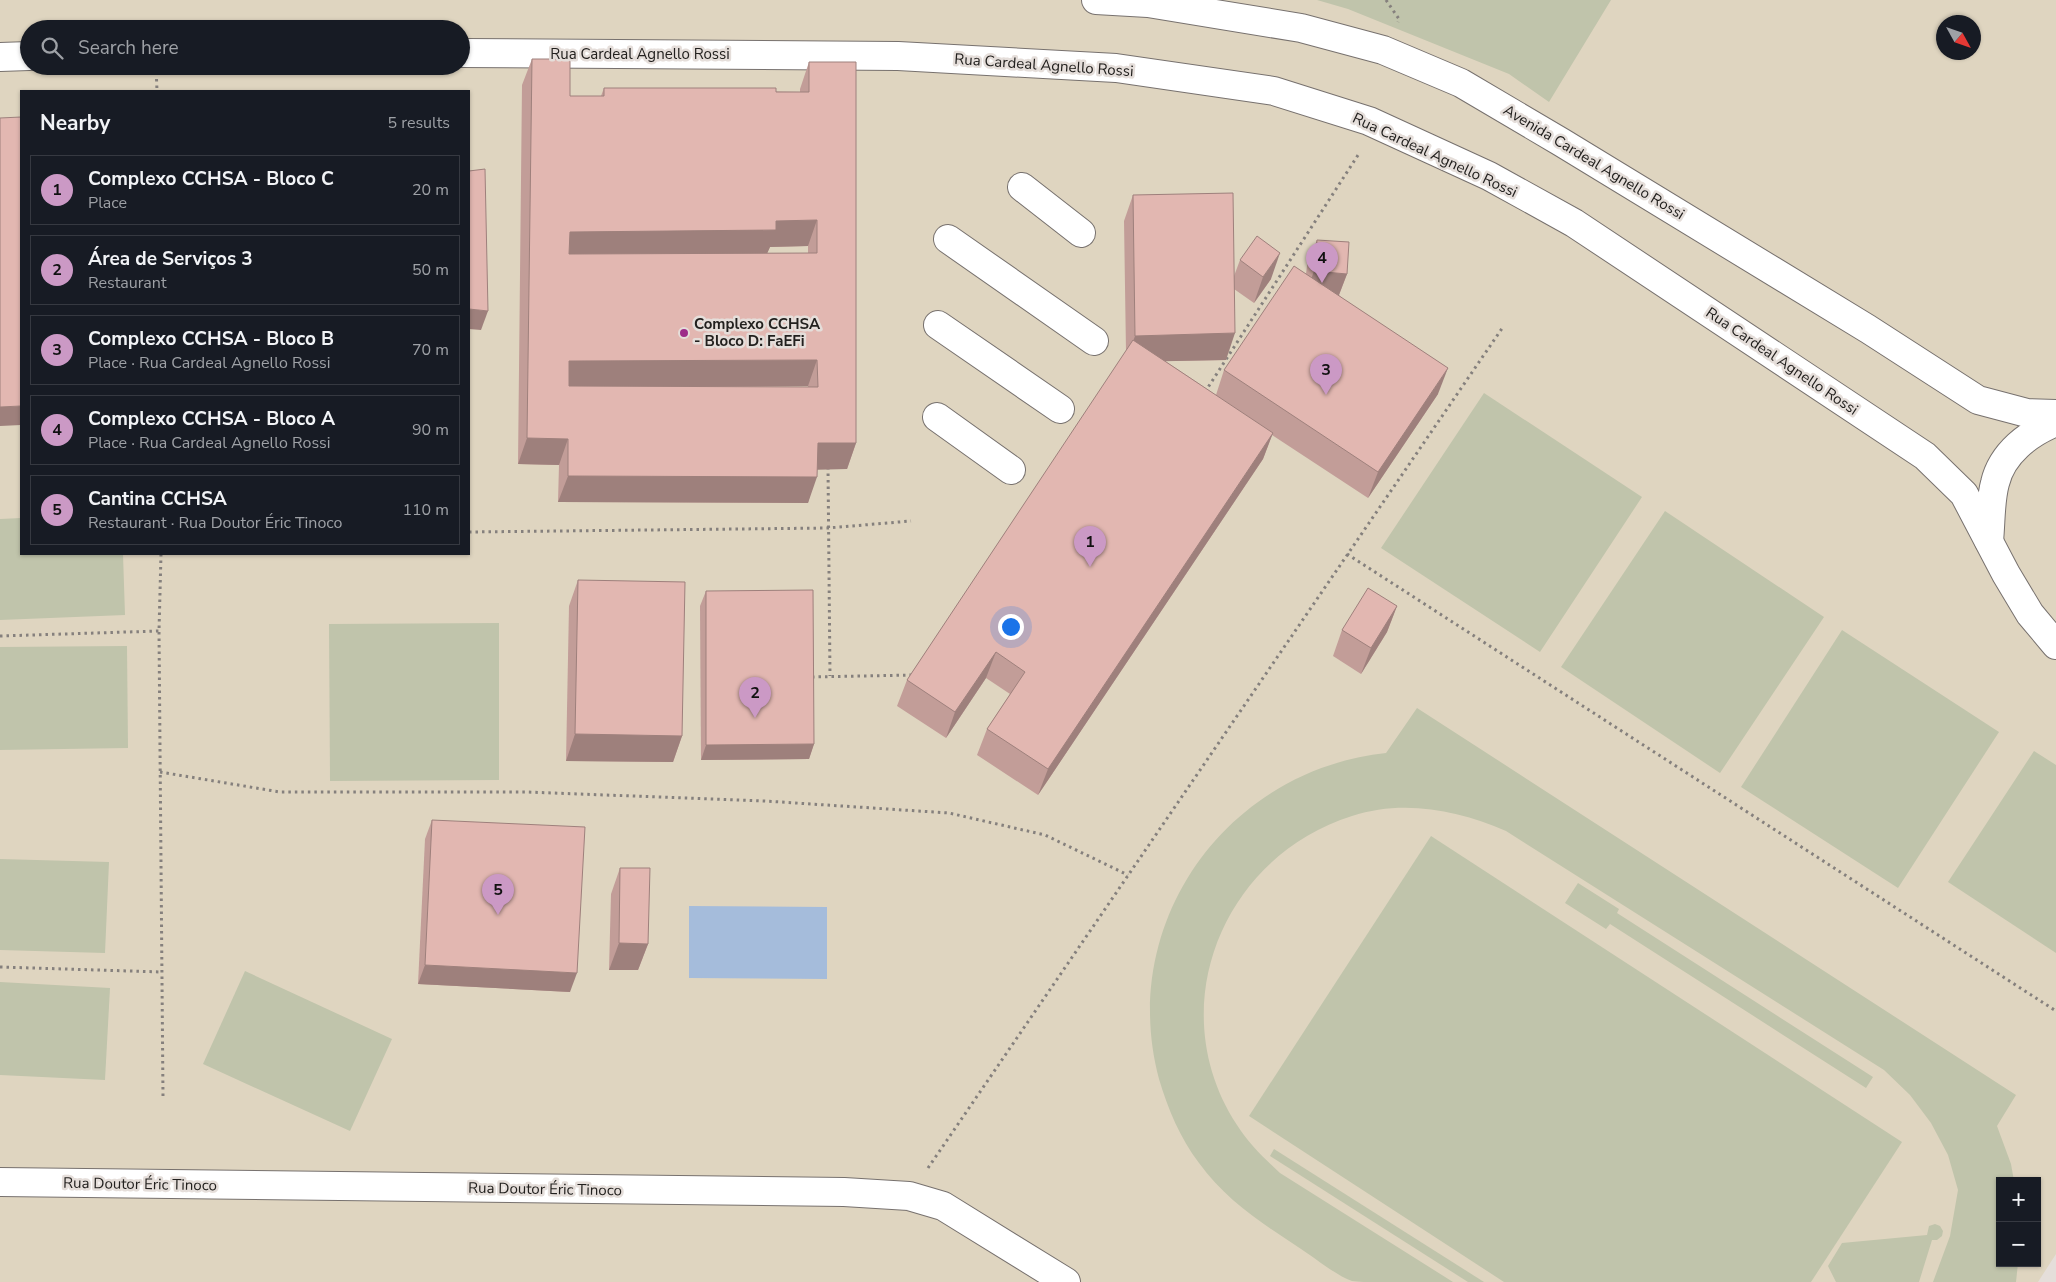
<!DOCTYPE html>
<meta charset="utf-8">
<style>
:root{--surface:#171b24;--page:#20242c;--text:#f1f3f6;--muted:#9ea1a6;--line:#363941;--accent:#cb99c5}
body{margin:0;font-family:"Nunito Sans",sans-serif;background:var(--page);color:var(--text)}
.controls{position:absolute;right:15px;bottom:15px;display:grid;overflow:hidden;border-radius:0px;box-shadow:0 1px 4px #0004}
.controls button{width:45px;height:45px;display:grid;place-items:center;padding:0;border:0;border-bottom:1px solid var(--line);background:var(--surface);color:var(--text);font:25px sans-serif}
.compass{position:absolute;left:1936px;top:15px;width:45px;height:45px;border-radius:50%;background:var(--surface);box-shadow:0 1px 4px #0004;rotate:130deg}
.you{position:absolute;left:1010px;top:626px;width:18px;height:18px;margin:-12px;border:4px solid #fff;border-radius:50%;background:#1a73e8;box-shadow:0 0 0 8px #1a73e833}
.badge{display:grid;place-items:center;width:32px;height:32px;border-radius:50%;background:var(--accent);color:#111;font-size:16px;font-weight:700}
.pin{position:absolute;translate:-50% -41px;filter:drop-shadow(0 1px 2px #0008)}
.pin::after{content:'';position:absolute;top:26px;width:18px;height:15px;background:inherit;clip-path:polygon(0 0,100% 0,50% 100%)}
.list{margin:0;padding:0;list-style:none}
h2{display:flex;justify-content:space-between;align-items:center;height:65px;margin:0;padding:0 20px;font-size:21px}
h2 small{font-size:16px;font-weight:400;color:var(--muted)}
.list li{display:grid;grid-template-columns:32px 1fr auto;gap:15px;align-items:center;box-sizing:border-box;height:70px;margin:0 10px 10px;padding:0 10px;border:1px solid var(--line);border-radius:0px}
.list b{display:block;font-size:19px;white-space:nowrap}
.list p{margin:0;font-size:16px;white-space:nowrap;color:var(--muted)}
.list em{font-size:16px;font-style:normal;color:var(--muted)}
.icon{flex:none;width:28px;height:28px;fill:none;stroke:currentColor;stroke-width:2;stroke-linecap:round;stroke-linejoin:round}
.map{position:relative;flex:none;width:2056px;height:1282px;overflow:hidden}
.search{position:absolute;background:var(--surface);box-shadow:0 1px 4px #0004;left:20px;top:20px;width:450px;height:55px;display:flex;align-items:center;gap:12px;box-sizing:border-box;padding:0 18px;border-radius:28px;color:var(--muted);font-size:19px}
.panel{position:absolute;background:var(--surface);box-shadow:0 1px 4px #0004;left:20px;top:90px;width:450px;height:465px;border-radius:0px}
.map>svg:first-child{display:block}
</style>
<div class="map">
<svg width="2056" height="1282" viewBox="0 0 2056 1282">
<rect width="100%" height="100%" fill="#e5deda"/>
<path fill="#dfd5c0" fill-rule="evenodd" d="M0 0H2056V1254L2038 1282H0ZM1944 22H1974V52H1944ZM29 29H461V66H29ZM21 91H469V554H21ZM2000 1181H2037V1263H2000Z"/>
<g fill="#c0c4ab">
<path d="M1317 0H1611L1549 102 1509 74 1348 9Z"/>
<path d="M1484 393 1642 497 1540 652 1381 548Z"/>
<path d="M1665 511 1824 617 1720 773 1561 667Z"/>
<path d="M21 518V554H123L125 615 0 620V519Z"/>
<path d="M499 623V780L330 781 329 624Z"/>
<path d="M1842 630 1999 732 1898 888 1741 787Z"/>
<path d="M127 646 128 748 0 750V647Z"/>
<path d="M1417 708 2016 1095 1997 1126 2011 1164 2014 1181H2000V1263H2018L2016 1282H1933L1950 1236 1958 1190 1948 1155 1931 1123 1910 1095 1884 1070 1506 831C1458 810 1403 799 1352 816 1222 857 1161 1009 1237 1125 1249 1144 1264 1158 1280 1173L1453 1282C1428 1282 1402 1282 1377 1282 1369 1282 1358 1282 1352 1281 1335 1275 1314 1257 1298 1247 1260 1222 1226 1200 1199 1163 1180 1138 1168 1109 1159 1079 1117 922 1227 770 1386 753Z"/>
<path d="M2034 751 2056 765V953L1948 882Z"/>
<path d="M1431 836 1902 1142 1811 1282H1504L1249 1116Z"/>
<path d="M0 859 109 862 105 953 0 950Z"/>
<path d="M1578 883 1619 909 1617 913 1873 1077 1866 1088 1610 924 1606 929 1565 903Z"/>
<path d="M245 971 392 1039 350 1131 203 1064Z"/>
<path d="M0 982 110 988 105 1080 0 1075Z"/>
<path d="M1274 1149 1484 1282H1468L1270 1156Z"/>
<path d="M1935 1224 1940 1226 1943 1231 1942 1236 1937 1240H1932L1919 1282H1836L1828 1266 1842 1243 1927 1235 1929 1226Z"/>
</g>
<path fill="#a5bcdb" d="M689 906 827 907V979L689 978Z"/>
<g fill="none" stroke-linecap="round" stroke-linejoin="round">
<defs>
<g id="minor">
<path d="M1096 0 1148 3 1301 28 1383 50 1461 83 1561 142 1868 329 1978 400 2027 413 2056 414"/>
<path d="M461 53 898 56 1116 68 1274 91 1369 121 1489 176 1574 223 1925 456 1964 494 2006 574 2030 614 2056 645"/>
<path d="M0 57 29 56"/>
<path d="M1022 187 1081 233"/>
<path d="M948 239 1094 341"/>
<path d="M938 325 1060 409"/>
<path d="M937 417 1011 470"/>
<path d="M1989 541C1991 522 1990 501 1995 483 2002 453 2029 433 2056 422"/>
<path d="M0 1182 844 1192 909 1196 943 1206 1066 1282"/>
</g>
</defs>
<use href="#minor" stroke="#77716e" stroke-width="30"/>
<g stroke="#85807d" stroke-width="3" stroke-dasharray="2.5 4" stroke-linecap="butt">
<path d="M1386 0 1399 19 1398 22"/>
<path d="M156 66 157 91"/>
<path d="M1205 392 1360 152"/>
<path d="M828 467 830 676"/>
<path d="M469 532 828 528 911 521"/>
<path d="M161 554 159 631 163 1097"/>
<path d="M1347 554 2056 1011"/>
<path d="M0 636 159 631"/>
<path d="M812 677 913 675"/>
<path d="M160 772 280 792H526L765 801 949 813 1045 835 1128 875"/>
<path d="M0 967 162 972"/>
<path d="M928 1168 1503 327"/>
</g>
<use href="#minor" stroke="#fff" stroke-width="28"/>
</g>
<g fill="#c29d98" fill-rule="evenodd">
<path d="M532 59 570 96H601L604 88 800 92V89L809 62 856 443 847 469H817L808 503 558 502 559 465 518 464 522 85ZM808 246V253H767L770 247ZM808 386V387H665Z"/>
<path d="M1133 195 1234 276 1240 260 1271 279 1254 303 1234 289 1226 360 1165 361 1216 395 1224 370 1306 274 1307 266 1317 240 1347 274 1339 295 1438 394 1368 498 1272 435 1263 459 1038 795 977 755 987 729 1010 694 986 678 946 738 897 706 907 680 1126 352 1124 221Z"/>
<path d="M578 580 682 736 673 762 566 761 569 606Z"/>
<path d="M706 591 814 744 809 759 701 760 700 606Z"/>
<path d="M1397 606 1387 632 1361 674 1333 656 1342 630Z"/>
<path d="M432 820 570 992 418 984 425 839Z"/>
<path d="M620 868 648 944 638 970H609L611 894Z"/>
</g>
<g fill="#9e807c">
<path d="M817 220 808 246 770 247 766 256 560 258 570 232 776 221Z"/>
<path d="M1280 253 1271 279 1254 303 1263 277Z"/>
<path d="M1314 271 1347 274 1337 300 1305 297Z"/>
<path d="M469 309 488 311 481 330 469 329Z"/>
<path d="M1235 333 1226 360 1126 362 1135 336Z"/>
<path d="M817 360 808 386 559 387 569 361Z"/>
<path d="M1448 368 1438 394 1368 498 1378 472Z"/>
<path d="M21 406V425L0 426V407Z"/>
<path d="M1273 433 1263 459 1038 795 1048 769Z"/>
<path d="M527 438 568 439 559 465 518 464Z"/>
<path d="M818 443H856L847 469 808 470Z"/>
<path d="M568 476 817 477 808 503 558 502Z"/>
<path d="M1397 606 1387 632 1361 674 1371 648Z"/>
<path d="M996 652 986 678 946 738 955 712Z"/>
<path d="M575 734 682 736 673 762 566 761Z"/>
<path d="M814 744 809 759 701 760 706 745Z"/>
<path d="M619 943 648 944 638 970H609Z"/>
<path d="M425 965 577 973 570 992 418 984Z"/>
</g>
<g fill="#e2b7b1" stroke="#9e807c" fill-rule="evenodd">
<path d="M532 59H570V96H604V88H776V92H809V62H856V443H818L817 477 568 476V439L527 438ZM817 220V253L569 254 570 232 776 230V221ZM817 360 818 387 569 386V361Z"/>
<path d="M21 117V406L0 407V118Z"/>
<path d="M485 169 488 311 469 309V171Z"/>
<path d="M1233 193 1235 333 1135 336 1133 195Z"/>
<path d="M1257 236 1280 253 1263 277 1240 260Z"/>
<path d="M1317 240 1349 242 1347 274 1314 271Z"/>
<path d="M1294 266 1448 368 1378 472 1224 370Z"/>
<path d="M1133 340 1273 433 1048 769 987 729 1025 672 996 652 955 712 907 680Z"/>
<path d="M578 580 685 582 682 736 575 734Z"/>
<path d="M1368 588 1397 606 1371 648 1342 630Z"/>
<path d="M813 590 814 744 706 745V591Z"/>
<path d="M432 820 585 827 577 973 425 965Z"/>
<path d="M620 868H650L648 944 619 943Z"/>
</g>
<circle fill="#9d2c89" stroke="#e5deda" stroke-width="2" cx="684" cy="333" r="5"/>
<g text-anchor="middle" stroke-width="5" stroke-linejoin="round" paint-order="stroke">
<g font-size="15" fill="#22201e" stroke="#e5deda">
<text x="640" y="59">Rua Cardeal Agnello Rossi</text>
<text transform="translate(1044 65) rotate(4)" y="5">Rua Cardeal Agnello Rossi</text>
<text transform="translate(1435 155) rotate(25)" y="5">Rua Cardeal Agnello Rossi</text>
<text transform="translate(1594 162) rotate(31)" y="5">Avenida Cardeal Agnello Rossi</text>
<text transform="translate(1782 361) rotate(34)" y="5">Rua Cardeal Agnello Rossi</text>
<text transform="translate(140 1184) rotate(1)" y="5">Rua Doutor Éric Tinoco</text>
<text transform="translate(545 1189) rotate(1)" y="5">Rua Doutor Éric Tinoco</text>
</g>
<g font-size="15" font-weight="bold" fill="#22201e" stroke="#e5deda" text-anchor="start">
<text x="694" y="329">Complexo CCHSA<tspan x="694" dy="17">- Bloco D: FaEFi</tspan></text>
</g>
</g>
</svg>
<div class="controls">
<button>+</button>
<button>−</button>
</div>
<svg class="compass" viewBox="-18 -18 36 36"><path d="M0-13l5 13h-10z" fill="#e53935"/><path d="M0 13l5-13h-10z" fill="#9ea1a6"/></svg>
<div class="you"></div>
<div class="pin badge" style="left:1090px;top:567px">1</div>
<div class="pin badge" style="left:755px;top:718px">2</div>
<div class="pin badge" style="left:1326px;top:395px">3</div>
<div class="pin badge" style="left:1322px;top:283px">4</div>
<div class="pin badge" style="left:498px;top:915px">5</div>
<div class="search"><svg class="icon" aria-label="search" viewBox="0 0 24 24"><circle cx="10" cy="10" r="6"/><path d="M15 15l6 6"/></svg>Search here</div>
<section class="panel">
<h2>Nearby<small>5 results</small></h2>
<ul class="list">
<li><span class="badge">1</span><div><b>Complexo CCHSA - Bloco C</b><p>Place</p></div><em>20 m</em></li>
<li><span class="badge">2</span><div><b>Área de Serviços 3</b><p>Restaurant</p></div><em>50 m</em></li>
<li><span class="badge">3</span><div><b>Complexo CCHSA - Bloco B</b><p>Place · Rua Cardeal Agnello Rossi</p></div><em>70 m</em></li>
<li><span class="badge">4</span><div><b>Complexo CCHSA - Bloco A</b><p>Place · Rua Cardeal Agnello Rossi</p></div><em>90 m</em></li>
<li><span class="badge">5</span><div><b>Cantina CCHSA</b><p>Restaurant · Rua Doutor Éric Tinoco</p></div><em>110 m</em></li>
</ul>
</section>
</div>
